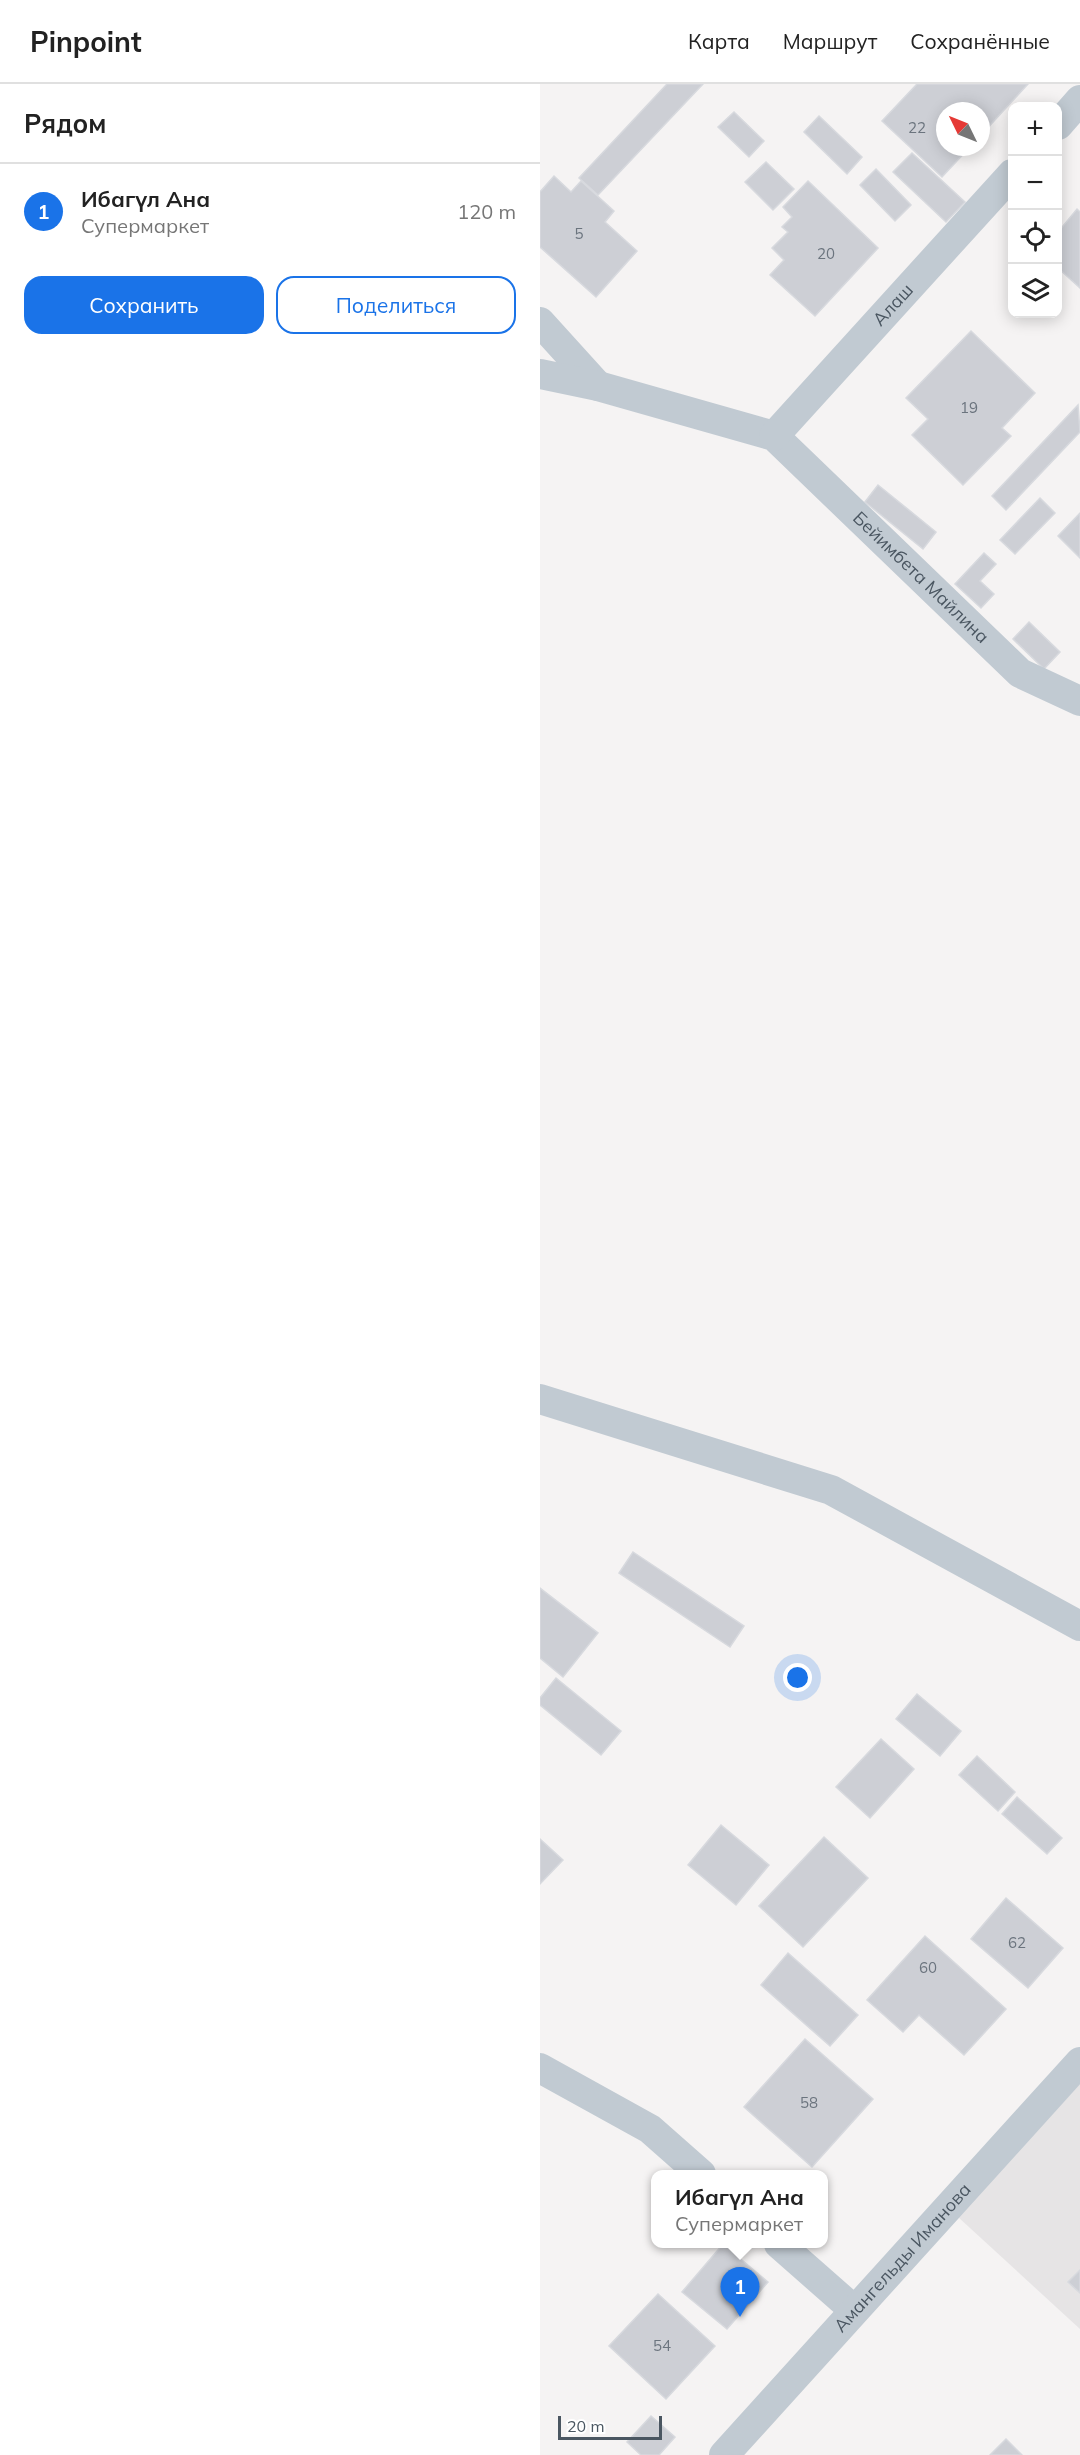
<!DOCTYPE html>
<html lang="ru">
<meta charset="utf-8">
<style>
:root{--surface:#fff;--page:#f6f6f6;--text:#222;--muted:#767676;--line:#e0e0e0;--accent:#1a73e8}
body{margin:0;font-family:Mulish,sans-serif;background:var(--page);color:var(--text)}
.controls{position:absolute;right:18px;top:18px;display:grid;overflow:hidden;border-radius:12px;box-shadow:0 3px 15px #0003}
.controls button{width:54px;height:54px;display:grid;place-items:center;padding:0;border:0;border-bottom:2px solid var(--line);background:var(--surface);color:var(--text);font:30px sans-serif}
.compass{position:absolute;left:396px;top:18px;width:54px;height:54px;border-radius:50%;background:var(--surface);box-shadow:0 3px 15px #0003;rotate:313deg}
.scale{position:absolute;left:18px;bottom:15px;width:104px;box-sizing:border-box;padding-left:6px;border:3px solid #4a5661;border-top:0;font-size:16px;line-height:21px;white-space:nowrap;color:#4a5661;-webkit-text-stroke:4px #fff;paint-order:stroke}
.you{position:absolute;left:258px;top:1594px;width:21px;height:21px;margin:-15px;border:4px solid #fff;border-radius:50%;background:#1a73e8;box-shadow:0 0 0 9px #1a73e833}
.badge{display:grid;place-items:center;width:39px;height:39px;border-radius:50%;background:var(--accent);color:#fff;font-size:20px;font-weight:700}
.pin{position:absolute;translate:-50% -50px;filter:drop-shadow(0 2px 3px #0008)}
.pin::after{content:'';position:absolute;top:32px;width:21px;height:18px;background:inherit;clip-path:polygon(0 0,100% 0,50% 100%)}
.popup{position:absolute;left:111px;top:2086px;width:177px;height:78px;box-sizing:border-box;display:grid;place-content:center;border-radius:12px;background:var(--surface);filter:drop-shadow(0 2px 4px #0005);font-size:20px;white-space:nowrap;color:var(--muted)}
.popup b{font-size:22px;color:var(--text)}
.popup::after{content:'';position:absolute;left:50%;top:100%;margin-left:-12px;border:12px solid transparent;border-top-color:var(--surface)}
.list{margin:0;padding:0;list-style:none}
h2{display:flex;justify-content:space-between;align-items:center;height:78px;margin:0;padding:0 24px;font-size:26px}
h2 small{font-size:20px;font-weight:400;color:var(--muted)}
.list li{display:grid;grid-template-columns:39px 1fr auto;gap:18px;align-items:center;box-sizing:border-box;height:96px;padding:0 24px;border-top:2px solid var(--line)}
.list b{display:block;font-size:22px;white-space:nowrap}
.list p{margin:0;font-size:20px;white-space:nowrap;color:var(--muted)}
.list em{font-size:20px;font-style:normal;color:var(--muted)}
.actions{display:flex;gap:12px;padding:18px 24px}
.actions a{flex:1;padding:14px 0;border:2px solid var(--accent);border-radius:18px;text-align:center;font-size:21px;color:var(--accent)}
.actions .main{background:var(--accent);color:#fff}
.icon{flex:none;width:33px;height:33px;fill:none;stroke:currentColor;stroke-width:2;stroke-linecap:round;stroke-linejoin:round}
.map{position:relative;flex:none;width:540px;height:2371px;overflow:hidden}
header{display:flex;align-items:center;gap:36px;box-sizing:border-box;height:84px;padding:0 30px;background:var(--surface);border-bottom:2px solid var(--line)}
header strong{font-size:28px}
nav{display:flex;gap:33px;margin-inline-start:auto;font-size:21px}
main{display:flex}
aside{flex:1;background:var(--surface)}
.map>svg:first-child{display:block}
</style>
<header>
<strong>Pinpoint</strong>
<nav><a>Карта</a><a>Маршрут</a><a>Сохранённые</a></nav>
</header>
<main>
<aside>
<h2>Рядом<small></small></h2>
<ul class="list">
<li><span class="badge">1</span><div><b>Ибагүл Ана</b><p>Супермаркет</p></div><em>120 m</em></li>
</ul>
<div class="actions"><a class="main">Сохранить</a><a>Поделиться</a></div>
</aside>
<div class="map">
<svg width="540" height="2371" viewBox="0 0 540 2371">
<rect width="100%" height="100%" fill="#f5f3f3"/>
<path fill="#e6e4e5" d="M540 2000V2245L418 2133Z"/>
<g fill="#cdcfd5" stroke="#d7d9de" stroke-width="1.5">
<path d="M127 0H163L58 111 39 94Z"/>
<path d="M377 0H488L441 51V27H405V63H430L402 93 342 37Z"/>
<path d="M194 28 224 57 209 73 178 43Z"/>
<path d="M279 32 322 73 307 90 264 48Z"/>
<path d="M372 69 425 118 406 138 353 88Z"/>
<path d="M226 78 254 105 233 126 205 98Z"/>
<path d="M336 85 371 121 355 137 320 101Z"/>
<path d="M14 92 31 108 41 97 74 127 65 138 97 167 56 213 0 163V108Z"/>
<path d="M268 97 338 164 275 232 230 191 244 176 232 164 248 148 242 143 252 133 243 123Z"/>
<path d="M537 125 540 128V204L518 184V148Z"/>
<path d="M431 247 495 309 462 344 471 352 423 401 372 351 388 335 366 314Z"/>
<path d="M538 321 540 348 466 426 452 412Z"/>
<path d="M338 401 396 448 383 465 325 418Z"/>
<path d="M500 414 515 429 475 470 460 456Z"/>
<path d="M540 429V474L518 452Z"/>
<path d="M444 469 456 480 440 497 454 510 441 524 415 500Z"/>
<path d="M489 538 520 568 504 585 473 555Z"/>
<path d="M93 1468 204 1542 190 1563 79 1489Z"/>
<path d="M0 1504 58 1549 23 1593 0 1574Z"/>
<path d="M16 1594 81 1647 61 1671 0 1621V1614Z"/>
<path d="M377 1610 421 1647 400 1672 356 1635Z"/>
<path d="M341 1655 374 1685 330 1734 296 1703Z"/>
<path d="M437 1672 475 1708 458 1727 419 1691Z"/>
<path d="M477 1713 522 1754 507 1770 462 1730Z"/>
<path d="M181 1741 229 1781 196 1821 148 1781Z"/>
<path d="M284 1753 328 1794 263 1863 219 1822Z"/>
<path d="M0 1755 23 1776 0 1800Z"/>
<path d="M466 1814 523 1864 488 1904 431 1855Z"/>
<path d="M385 1852 466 1925 424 1971 379 1931 363 1948 327 1916Z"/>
<path d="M248 1869 318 1931 290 1962 221 1901Z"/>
<path d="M265 1955 333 2015 272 2083 204 2023Z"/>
<path d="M183 2160 228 2198 187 2245 142 2208Z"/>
<path d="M540 2186V2209L528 2198Z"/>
<path d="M118 2210 175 2262 126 2315 69 2262Z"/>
<path d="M111 2332 135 2353 119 2371H101L87 2358Z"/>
<path d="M466 2355 482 2371H450Z"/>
</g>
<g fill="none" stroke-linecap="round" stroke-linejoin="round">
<g stroke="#c1cad2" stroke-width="30">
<path d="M518 41 540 16"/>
<path d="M0 238 58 302"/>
<path id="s1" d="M0 290 58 302 234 352 480 589 540 617"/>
<path id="s2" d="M234 352 472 90"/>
<path d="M0 1315 291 1406 540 1542"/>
<path d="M0 1984 110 2045 161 2090"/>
<path d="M239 2160 314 2226"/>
<path id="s3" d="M184 2371 540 1978"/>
</g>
</g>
<g text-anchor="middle" stroke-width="6" stroke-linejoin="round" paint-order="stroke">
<g font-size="15" fill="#6b747e">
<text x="377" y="49">22</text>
<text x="39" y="155">5</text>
<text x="286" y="175">20</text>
<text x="429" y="329">19</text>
<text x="477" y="1864">62</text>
<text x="388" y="1889">60</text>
<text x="269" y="2024">58</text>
<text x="122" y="2267">54</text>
</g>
<g font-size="18" fill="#4a5661" stroke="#fff">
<text dy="6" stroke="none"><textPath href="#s2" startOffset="177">Алаш</textPath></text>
<text dy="6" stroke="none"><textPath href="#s1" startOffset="446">Бейимбета Майлина</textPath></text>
<text dy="6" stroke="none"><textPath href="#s3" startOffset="266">Амангельды Иманова</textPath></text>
</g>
</g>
</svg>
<div class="controls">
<button>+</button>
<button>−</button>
<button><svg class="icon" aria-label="locate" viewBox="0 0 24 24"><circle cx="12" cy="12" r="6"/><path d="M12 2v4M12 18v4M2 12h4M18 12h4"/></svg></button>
<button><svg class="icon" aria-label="layers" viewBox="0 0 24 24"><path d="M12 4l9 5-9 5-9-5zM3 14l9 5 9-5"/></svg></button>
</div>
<svg class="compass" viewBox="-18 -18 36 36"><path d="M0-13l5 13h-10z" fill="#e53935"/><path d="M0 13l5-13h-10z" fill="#767676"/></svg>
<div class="scale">20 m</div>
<div class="you"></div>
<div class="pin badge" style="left:200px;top:2233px">1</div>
<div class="popup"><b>Ибагүл Ана</b>Супермаркет</div>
</div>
</main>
